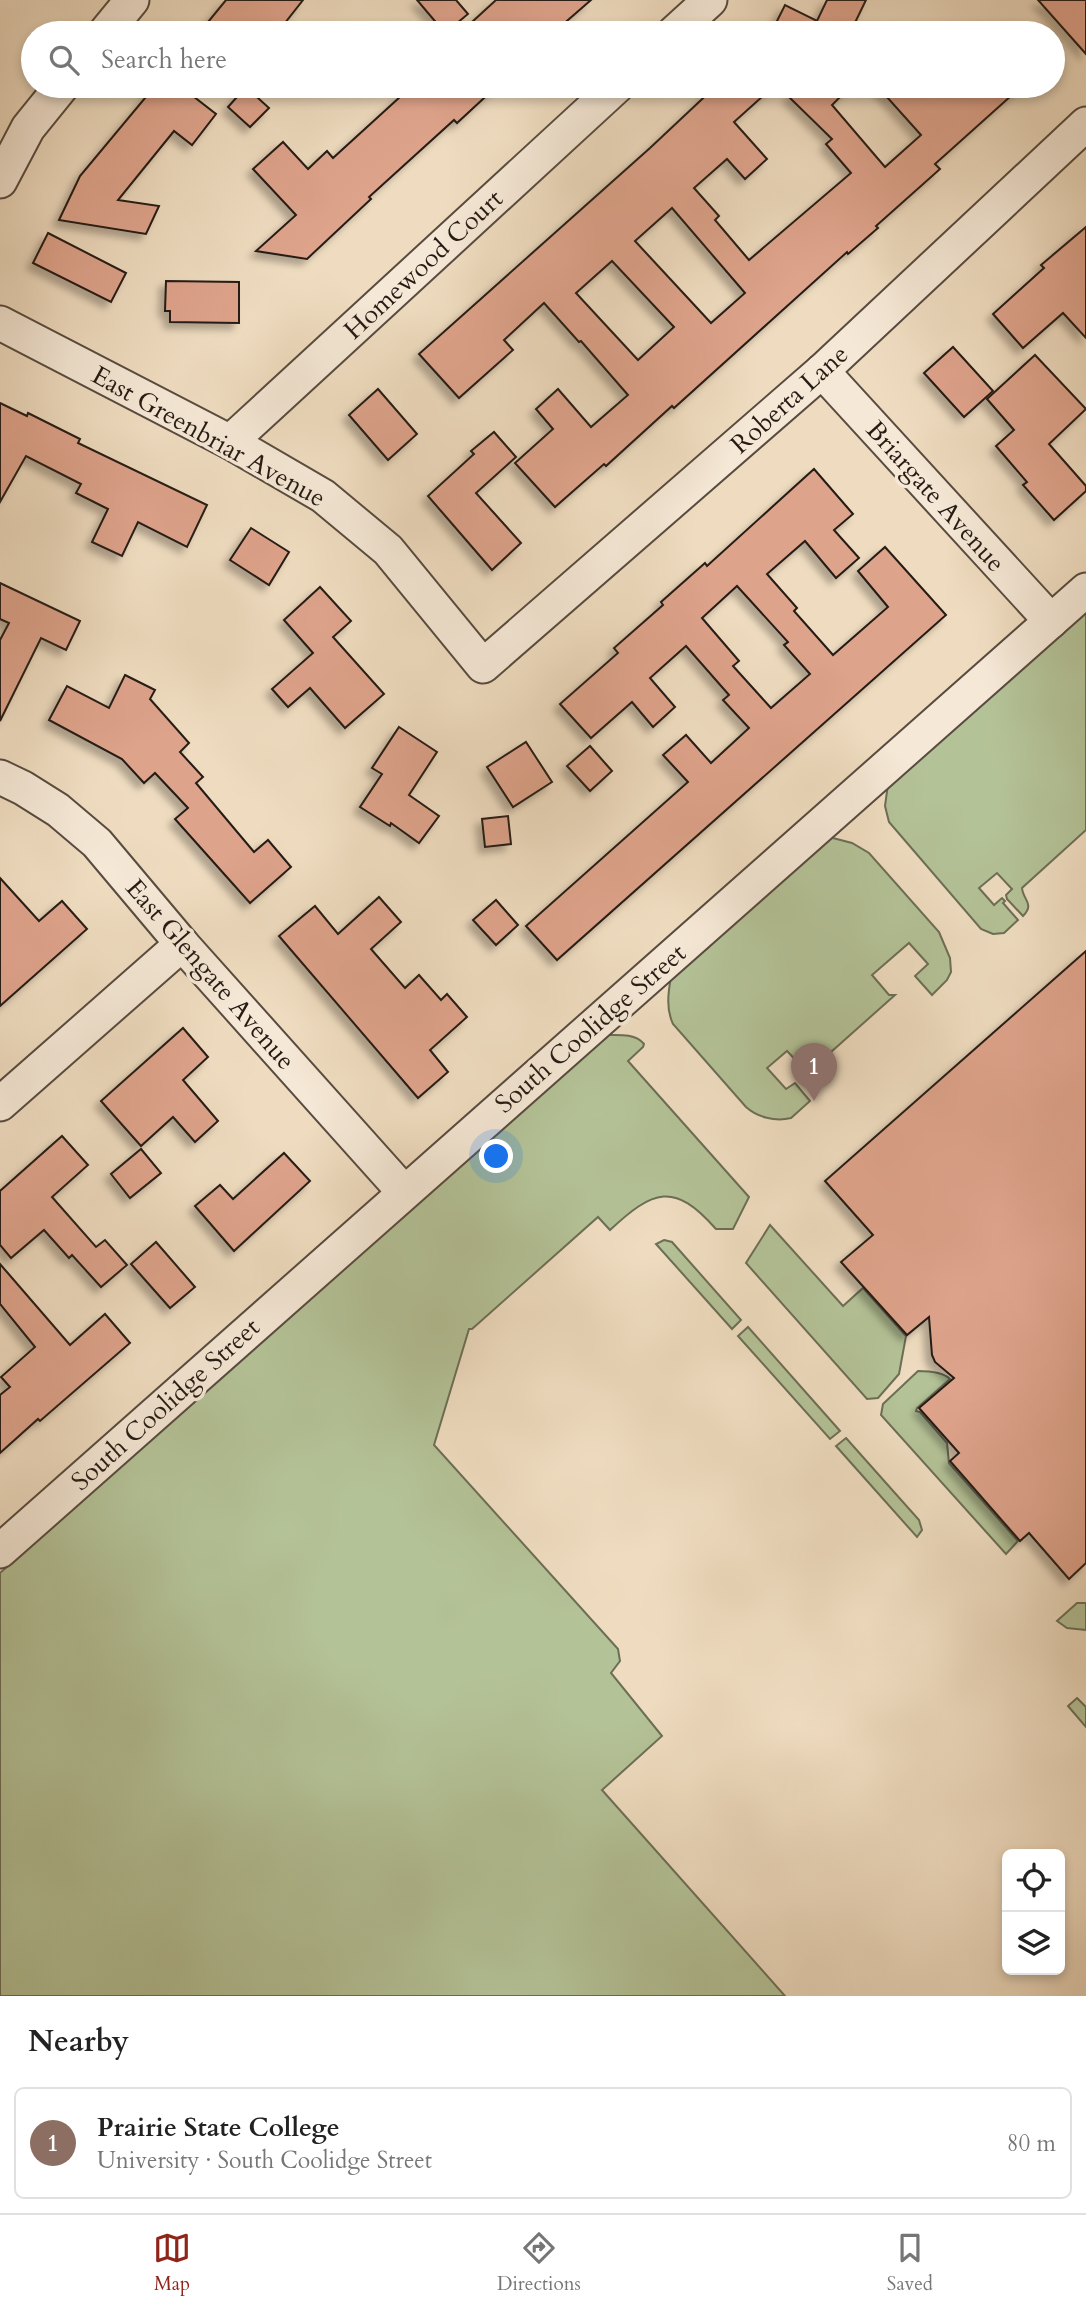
<!DOCTYPE html>
<meta charset="utf-8">
<style>
:root{--surface:#fff;--page:#f2f2f2;--text:#222;--muted:#767676;--line:#e0e0e0;--accent:#8f2418}
body{margin:0;font-family:Cardo,serif;background:var(--page);color:var(--text)}
.controls{position:absolute;right:21px;bottom:21px;display:grid;overflow:hidden;border-radius:10px;box-shadow:0 4px 10px #0003}
.controls button{width:63px;height:63px;display:grid;place-items:center;padding:0;border:0;border-bottom:2px solid var(--line);background:var(--surface);color:var(--text);font:35px sans-serif}
.you{position:absolute;left:497px;top:1157px;width:24px;height:24px;margin:-18px;border:5px solid #fff;border-radius:50%;background:#1a73e8;box-shadow:0 0 0 10px #1a73e833}
.badge{display:grid;place-items:center;width:46px;height:46px;border-radius:50%;background:var(--accent);color:#fff;font-size:23px;font-weight:700}
.pin{position:absolute;translate:-50% -58px;filter:drop-shadow(0 2px 4px #0008)}
.pin::after{content:'';position:absolute;top:37px;width:24px;height:21px;background:inherit;clip-path:polygon(0 0,100% 0,50% 100%)}
.list{margin:0;padding:0;list-style:none}
h2{display:flex;justify-content:space-between;align-items:center;height:91px;margin:0;padding:0 28px;font-size:30px}
h2 small{font-size:23px;font-weight:400;color:var(--muted)}
.list li{display:grid;grid-template-columns:46px 1fr auto;gap:21px;align-items:center;box-sizing:border-box;height:112px;margin:0 14px 14px;padding:0 14px;border:2px solid var(--line);border-radius:10px}
.list b{display:block;font-size:26px;white-space:nowrap}
.list p{margin:0;font-size:23px;white-space:nowrap;color:var(--muted)}
.list em{font-size:23px;font-style:normal;color:var(--muted)}
.icon{flex:none;width:38px;height:38px;fill:none;stroke:currentColor;stroke-width:2;stroke-linecap:round;stroke-linejoin:round}
.map{position:relative;flex:none;width:1086px;height:1996px;overflow:hidden}
.search{position:absolute;background:var(--surface);box-shadow:0 4px 10px #0003;left:21px;right:21px;top:21px;height:77px;display:flex;align-items:center;gap:18px;box-sizing:border-box;padding:0 24px;border-radius:38px;color:var(--muted);font-size:26px}
.sheet{height:217px;background:var(--surface)}
nav{display:flex;justify-content:space-around;align-items:center;box-sizing:border-box;height:98px;border-top:2px solid var(--line);background:var(--surface);font-size:19px;color:var(--muted)}
nav a{display:grid;justify-items:center;gap:4px}
nav .on{color:var(--accent)}
.map>svg:first-child{display:block}
</style>
<div class="map">
<svg width="1086" height="1996" viewBox="0 0 1086 1996">
<defs>
<filter id="shadow"><feDropShadow dx="-6" dy="6" stdDeviation="3.5" flood-color="#0004"/></filter>
</defs>
<rect width="100%" height="100%" fill="#efdcc0"/>
<filter id="stains"><feTurbulence type="fractalNoise" baseFrequency=".00286" numOctaves="4"/><feColorMatrix values="0 0 0 0 .2 0 0 0 0 .09 0 0 0 0 .02 0 0 0 .5 -.17"/></filter>
<radialGradient id="worn" r=".72"><stop offset=".6" stop-color="#630" stop-opacity="0"/><stop offset="1" stop-color="#630" stop-opacity=".3"/></radialGradient>
<g fill="#b4c297" stroke="#6c6e56" stroke-width="2">
<path d="M1086 609V830L1022 888C1023 900 1035 904 1023 916L1007 899 1006 895 1012 889 997 873 979 888 994 905 1002 898 1005 901 1003 903 1018 920 1004 933 993 934 981 929 889 822 885 806 888 784Z"/>
<path d="M829 837 852 843 869 853 939 932 950 958 951 972 947 980 932 995 915 976 928 964 909 943 872 975 889 995H895L804 1076 805 1070 787 1051 767 1068 786 1089 795 1083 810 1101 791 1118C775 1122 757 1117 746 1107L673 1024C666 1009 668 993 671 977Z"/>
<path d="M605 1035C618 1035 635 1033 644 1044L643 1047 628 1061 749 1197 733 1229H716C674 1181 653 1190 610 1230L598 1217 472 1329H469L434 1445 618 1649 620 1661 611 1673 662 1736 602 1790 785 1996H0V1573Z"/>
<path d="M770 1225 843 1306 863 1288 906 1336 899 1374 878 1398 867 1399 746 1263Z"/>
<path d="M664 1240 672 1242 741 1320 732 1329 656 1244Z"/>
<path d="M748 1327 840 1431 830 1439 738 1336Z"/>
<path d="M918 1371C927 1371 943 1372 950 1379L917 1408 916 1411 920 1412 947 1443 949 1463 1018 1541 1006 1554 881 1415 883 1404Z"/>
<path d="M846 1438 919 1520 922 1530 917 1537 836 1446Z"/>
<path d="M1077 1603H1086V1630L1067 1628 1057 1621Z"/>
<path d="M1077 1698 1086 1707V1727L1068 1706Z"/>
</g>
<g fill="#dea38b" stroke="#251b14" stroke-width="2" fill-rule="evenodd" filter="url(#shadow)">
<path d="M226 0H303L277 33H199Z"/>
<path d="M417 0H456L468 14 445 33Z"/>
<path d="M496 0H591L553 33H460Z"/>
<path d="M827 0H866L850 33H771L785 5 817 21Z"/>
<path d="M1038 0H1086V54Z"/>
<path d="M155 86H180L216 114 192 145 174 131 118 200 159 206 146 234 59 220 80 176Z"/>
<path d="M412 86H497L457 123 454 120 369 197 371 199 307 259 256 251 296 215 253 169 283 142 308 169 327 151 333 158Z"/>
<path d="M716 86H774L734 122 767 159 745 179 727 159 694 188 719 216 715 220 749 260 851 173 826 144 832 139 789 97 800 86H851L832 105 885 167 921 135 877 86H1022L935 164 940 169 876 226 878 228 848 254 847 252 674 408 672 406 606 466 604 464 555 507 515 463 553 429 536 409 558 389 591 427 628 395 581 341 579 342 544 303 504 340 513 350 459 398 419 354 650 148ZM672 208 745 293 711 323 635 241ZM612 261 674 327 638 360 576 293Z"/>
<path d="M246 87 269 108 250 127 228 107Z"/>
<path d="M1086 227V338L1063 313 1023 348 993 314 1044 268 1041 265Z"/>
<path d="M48 233 126 273 111 302 33 263Z"/>
<path d="M166 281 239 282V323L170 322V311H165Z"/>
<path d="M953 347 993 391 964 417 924 373Z"/>
<path d="M1035 355 1086 409 1049 444 1086 486V491L1054 520 1023 485 1027 482 996 446 1014 430 987 399Z"/>
<path d="M378 389 417 434 388 460 349 415Z"/>
<path d="M0 403 27 416 28 413 80 439 78 443 207 505 187 547 138 522 122 556 92 542 108 509 76 493 81 484 26 456 0 502Z"/>
<path d="M494 432 516 457 476 493 521 543 492 570 428 496 474 454 471 451Z"/>
<path d="M814 469 853 514 834 530 859 558 836 578 805 541 767 574 797 608 794 611 833 655 888 607 858 571 885 547 946 615 557 960 526 926 688 782 663 755 686 735 711 763 749 728 723 700 729 695 686 646 650 678 675 707 653 727 632 702 591 738 560 704 618 653 614 648 663 605 661 602 705 563 707 566ZM737 586 788 642 784 645 810 674 771 708 733 666 739 661 702 618Z"/>
<path d="M251 528 289 552 269 585 230 560Z"/>
<path d="M0 583 80 621 66 650 41 638 0 721V640L9 623 0 619Z"/>
<path d="M320 587 351 621 333 637 384 694 345 728 310 688 288 707 272 689 313 653 284 620Z"/>
<path d="M125 675 155 690 150 699 189 743 180 752 203 777 196 783 254 852 268 840 291 867 250 903 175 819 188 808 155 773 144 783 122 759 49 720 67 686 109 708Z"/>
<path d="M399 727 437 752 409 795 439 816 419 843 391 823 390 826 360 807 382 774 372 768Z"/>
<path d="M526 742 552 782 513 807 487 767Z"/>
<path d="M590 746 612 771 590 791 567 766Z"/>
<path d="M508 816 511 844 485 847 482 819Z"/>
<path d="M0 878 39 921 62 901 87 929 0 1006Z"/>
<path d="M379 897 401 922 371 949 405 988 419 975 441 1000 447 994 467 1017 430 1050 448 1072 418 1098 279 936 315 906 338 934Z"/>
<path d="M496 900 518 925 496 945 473 920Z"/>
<path d="M1086 951V1563L1069 1579 1029 1533 1020 1541 950 1461 959 1453 919 1408 954 1378 935 1362 932 1355 929 1317 907 1335 841 1262 873 1235 825 1181Z"/>
<path d="M183 1028 208 1057 183 1080 218 1121 195 1142 173 1117 141 1146 101 1101Z"/>
<path d="M62 1136 88 1165 52 1197 96 1247 105 1240 127 1265 101 1287 72 1255 69 1258 44 1230 11 1258 0 1245V1191Z"/>
<path d="M141 1149 161 1173 130 1198 111 1174Z"/>
<path d="M284 1153 310 1181 234 1251 195 1206 220 1185 233 1199Z"/>
<path d="M156 1242 195 1287 170 1308 131 1264Z"/>
<path d="M0 1264 70 1345 105 1314 130 1343 40 1421 38 1419 0 1453V1395L10 1387 1 1377 35 1347 0 1304Z"/>
</g>
<g fill="none" stroke-linecap="round" stroke-linejoin="round">
<defs>
<g id="minor">
<path d="M105 33 132 0"/>
<path d="M674 33 710 0"/>
<path d="M0 181 28 128 62 86"/>
<path d="M0 323 230 442 323 496 388 550 483 666 822 371 1086 124"/>
<path d="M822 371 1051 621"/>
<path d="M230 442 617 86"/>
<path d="M0 777 23 788 58 810 97 843 182 944 404 1192"/>
<path d="M0 1104 182 944"/>
<path d="M0 1551 1086 590"/>
</g>
</defs>
<use href="#minor" stroke="#584b3f" stroke-width="37"/>
<use href="#minor" stroke="#f5e8d6" stroke-width="33"/>
</g>
<g text-anchor="middle" stroke-width="7" stroke-linejoin="round" paint-order="stroke">
<g font-size="26" fill="#251b14" stroke="#f5e8d6">
<text transform="translate(423 264) rotate(-43)" y="9">Homewood Court</text>
<text transform="translate(789 399) rotate(-42)" y="9">Roberta Lane</text>
<text transform="translate(209 436) rotate(29)" y="9">East Greenbriar Avenue</text>
<text transform="translate(936 496) rotate(48)" y="9">Briargate Avenue</text>
<text transform="translate(211 974) rotate(49)" y="9">East Glengate Avenue</text>
<text transform="translate(590 1028) rotate(-41)" y="9">South Coolidge Street</text>
<text transform="translate(165 1404) rotate(-42)" y="9">South Coolidge Street</text>
</g>
</g>
<rect width="100%" height="100%" filter="url(#stains)"/>
<rect width="100%" height="100%" fill="url(#worn)"/>
</svg>
<div class="controls">
<button><svg class="icon" aria-label="locate" viewBox="0 0 24 24"><circle cx="12" cy="12" r="6"/><path d="M12 2v4M12 18v4M2 12h4M18 12h4"/></svg></button>
<button><svg class="icon" aria-label="layers" viewBox="0 0 24 24"><path d="M12 4l9 5-9 5-9-5zM3 14l9 5 9-5"/></svg></button>
</div>
<div class="you"></div>
<div class="pin badge" style="left:814px;top:1101px;background:#8d6e63">1</div>
<div class="search"><svg class="icon" aria-label="search" viewBox="0 0 24 24"><circle cx="10" cy="10" r="6"/><path d="M15 15l6 6"/></svg>Search here</div>
</div>
<section class="sheet">
<h2>Nearby<small></small></h2>
<ul class="list">
<li><span class="badge" style="background:#8d6e63">1</span><div><b>Prairie State College</b><p>University · South Coolidge Street</p></div><em>80 m</em></li>
</ul>
</section>
<nav>
<a class="on"><svg class="icon" aria-label="map" viewBox="0 0 24 24"><path d="M3 6l6-2 6 2 6-2v14l-6 2-6-2-6 2zM9 4v14M15 6v14"/></svg>Map</a>
<a><svg class="icon" aria-label="directions" viewBox="0 0 24 24"><path d="M12 3l9 9-9 9-9-9zM9 14v-3h6M13 9l2 2-2 2"/></svg>Directions</a>
<a><svg class="icon" aria-label="saved" viewBox="0 0 24 24"><path d="M7 4h10v16l-5-4-5 4z"/></svg>Saved</a>
</nav>
